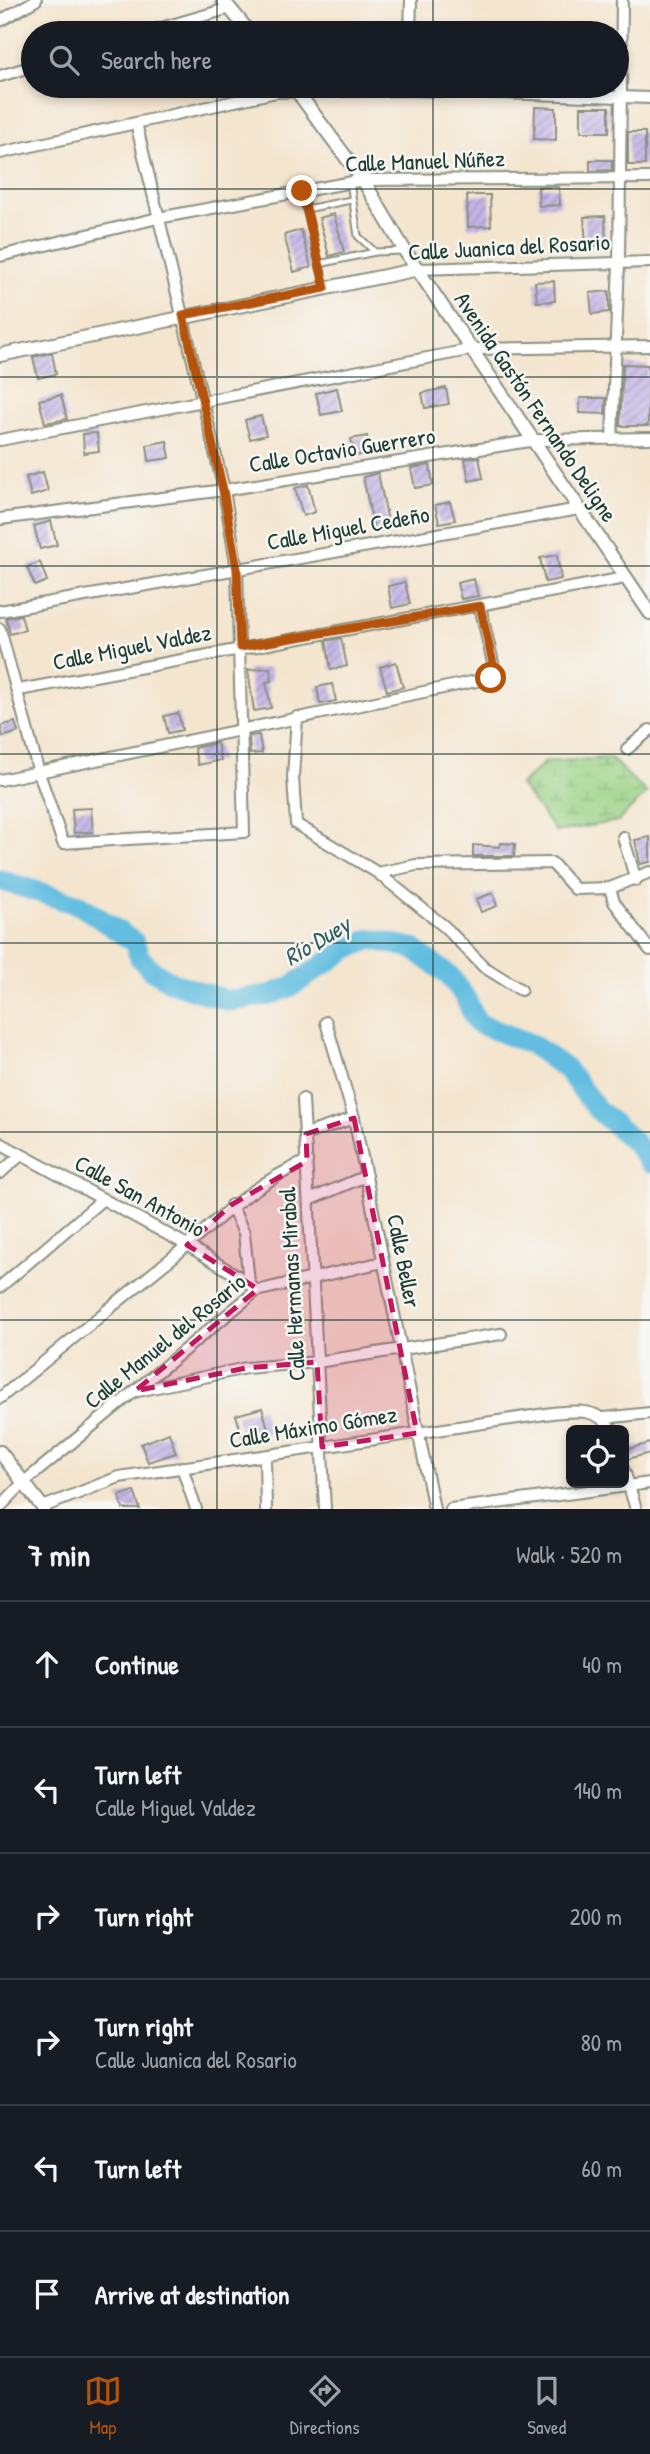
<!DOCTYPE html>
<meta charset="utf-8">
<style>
:root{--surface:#171b24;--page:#20242c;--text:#f1f3f6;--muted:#9ea1a6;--line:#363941;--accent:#b45309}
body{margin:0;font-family:"Patrick Hand",sans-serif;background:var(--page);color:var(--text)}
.controls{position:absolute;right:21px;bottom:21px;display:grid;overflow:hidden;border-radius:10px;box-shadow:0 4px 10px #0003}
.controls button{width:63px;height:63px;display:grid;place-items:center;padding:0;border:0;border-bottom:2px solid var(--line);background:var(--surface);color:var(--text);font:35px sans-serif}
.stop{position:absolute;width:21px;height:21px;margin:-16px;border:5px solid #b45309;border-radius:50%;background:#fff}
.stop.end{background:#b45309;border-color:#fff;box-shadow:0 2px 7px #0008}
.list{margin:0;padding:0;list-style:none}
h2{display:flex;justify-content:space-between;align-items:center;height:91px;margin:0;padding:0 28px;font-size:30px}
h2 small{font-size:23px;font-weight:400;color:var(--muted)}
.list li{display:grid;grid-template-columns:46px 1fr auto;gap:21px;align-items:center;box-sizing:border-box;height:126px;padding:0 28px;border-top:2px solid var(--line)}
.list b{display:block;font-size:26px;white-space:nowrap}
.list p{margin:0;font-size:23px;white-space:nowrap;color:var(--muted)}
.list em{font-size:23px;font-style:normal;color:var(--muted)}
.icon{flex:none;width:38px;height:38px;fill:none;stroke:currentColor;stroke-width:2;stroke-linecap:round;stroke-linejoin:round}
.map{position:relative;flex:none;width:650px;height:1509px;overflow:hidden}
.search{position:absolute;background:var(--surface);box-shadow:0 4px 10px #0003;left:21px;right:21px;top:21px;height:77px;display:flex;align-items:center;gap:18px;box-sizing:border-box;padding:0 24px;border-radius:38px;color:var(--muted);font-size:26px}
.sheet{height:847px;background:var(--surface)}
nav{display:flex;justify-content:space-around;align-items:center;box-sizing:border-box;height:98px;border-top:2px solid var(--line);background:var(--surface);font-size:19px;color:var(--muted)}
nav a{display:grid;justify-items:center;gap:4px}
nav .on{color:var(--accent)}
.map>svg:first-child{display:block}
</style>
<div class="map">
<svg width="650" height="1509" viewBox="0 0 650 1509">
<defs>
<pattern id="wetland-marsh" width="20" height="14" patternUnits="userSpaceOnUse" patternTransform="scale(1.75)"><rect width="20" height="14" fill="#9bd386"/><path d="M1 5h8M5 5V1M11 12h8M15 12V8" fill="none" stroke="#7eac6e"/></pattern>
<pattern id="building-hatch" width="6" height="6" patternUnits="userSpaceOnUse" patternTransform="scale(1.75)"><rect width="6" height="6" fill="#c5b5e7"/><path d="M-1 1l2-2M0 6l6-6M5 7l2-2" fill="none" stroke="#9f94bc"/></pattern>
</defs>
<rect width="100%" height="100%" fill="#f6f6f2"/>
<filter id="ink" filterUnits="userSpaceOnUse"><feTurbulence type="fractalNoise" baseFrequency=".0143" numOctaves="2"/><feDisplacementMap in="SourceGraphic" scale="14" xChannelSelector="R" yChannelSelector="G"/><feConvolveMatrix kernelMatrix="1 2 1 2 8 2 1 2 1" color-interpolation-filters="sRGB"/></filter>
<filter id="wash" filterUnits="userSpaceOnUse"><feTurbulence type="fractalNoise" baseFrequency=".00686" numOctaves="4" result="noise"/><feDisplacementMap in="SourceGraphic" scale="28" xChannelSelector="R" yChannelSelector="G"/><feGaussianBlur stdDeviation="1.57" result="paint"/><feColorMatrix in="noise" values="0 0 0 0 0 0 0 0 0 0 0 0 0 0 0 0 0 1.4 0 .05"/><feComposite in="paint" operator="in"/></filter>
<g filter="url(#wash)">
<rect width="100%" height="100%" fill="#f4e5cf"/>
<path fill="url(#wetland-marsh)" stroke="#5d885d" stroke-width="2" d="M610 758 647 793 618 821 556 832 520 785 545 762Z"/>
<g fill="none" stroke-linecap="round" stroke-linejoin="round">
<path stroke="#62bde0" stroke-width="21" d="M0 880 80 905 134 942 140 958 151 969 173 983 229 1001 270 995 292 986 347 949 371 939 412 948 450 976 465 997 477 1023 531 1044 566 1069 597 1109 635 1143 650 1163"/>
</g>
<g id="blocks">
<g fill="url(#building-hatch)">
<path d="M535 107 556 108V140L534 139Z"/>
<rect x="581" y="107" width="28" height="25"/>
<rect x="628" y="132" width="17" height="33"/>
<path d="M590 160H612V170L590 171Z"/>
<path d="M538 187H559L560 205 539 206Z"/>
<path d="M467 195H490L491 226 468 227Z"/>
<path d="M334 214 344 252 329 256 319 218Z"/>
<path d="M605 216 606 245 586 246 584 217Z"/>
<path d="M301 230 311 267 294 272 284 235Z"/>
<path d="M554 281 555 301 537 302 535 282Z"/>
<path d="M609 291V312L592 314 590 293Z"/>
<path d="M52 353 56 374 38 378 33 357Z"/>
<path d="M623 364 648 365V426H620Z"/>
<path d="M337 388 342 411 321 415 316 393Z"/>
<path d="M446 388 449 404 425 408 422 393Z"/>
<path d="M61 395 67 419 45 423 39 400Z"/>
<path d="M580 398H606L605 414 580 413Z"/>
<path d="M261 416 266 435 250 439 245 420Z"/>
<path d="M97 433 99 451 84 453 83 434Z"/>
<path d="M367 436 370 453 355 456 351 439Z"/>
<path d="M167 441 170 458 149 461 147 445Z"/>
<path d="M479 457 483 478 469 481 465 459Z"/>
<path d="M430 465 433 485 415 488 411 468Z"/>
<path d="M43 472 48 491 31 496 26 477Z"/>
<path d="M378 473 389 526 374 530 363 477Z"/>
<path d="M308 485 315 512 303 516 295 488Z"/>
<path d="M450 502 455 520 439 523 435 505Z"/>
<path d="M51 521 57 545 40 549 34 526Z"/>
<path d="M557 555 561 579 545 582 540 558Z"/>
<path d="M40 562 47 581 35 586 27 567Z"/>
<path d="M474 579 478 596 461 599 457 583Z"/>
<path d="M405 582 410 604 392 608 388 586Z"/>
<path d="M21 615 25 630 10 634 6 618Z"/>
<path d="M341 638 347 666 331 670 326 641Z"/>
<path d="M396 662 403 687 387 691 380 667Z"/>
<path d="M270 668 271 681 266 682 271 708 254 711 248 670Z"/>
<path d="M332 684 336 701 320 704 317 687Z"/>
<path d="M178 713 182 730 168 733 164 716Z"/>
<path d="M15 722 18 732 3 737 0 726Z"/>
<path d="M259 735 262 753 250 754 249 736Z"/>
<path d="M217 743 221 760 198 765 194 748Z"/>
<path d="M91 808 93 832 74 833 72 809Z"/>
<path d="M650 837V862L640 864 635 840Z"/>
<path d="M501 843 515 844 514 856H473V845L500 847Z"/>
<path d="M493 893 497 906 481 912 476 899Z"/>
<path d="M262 1408 269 1432 243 1439 236 1415Z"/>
<path d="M169 1433 176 1453 148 1462 141 1444Z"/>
<path d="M650 1443V1453L624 1460V1450Z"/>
<path d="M134 1491 140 1509H123L119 1496Z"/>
</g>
</g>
</g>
<g filter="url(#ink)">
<use href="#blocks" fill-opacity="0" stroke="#8a9182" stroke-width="2"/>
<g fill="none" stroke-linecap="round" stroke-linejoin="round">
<defs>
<g id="service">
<path d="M350 182 358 236 375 252 403 251"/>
<path d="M302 191 325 287"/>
<path d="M306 209 351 200"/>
<path d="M319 264 375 252"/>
</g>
<g id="minor">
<path d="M0 21 36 0"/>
<path d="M144 33 230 8"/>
<path d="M410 33 411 0"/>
<path d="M0 76 33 66"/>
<path d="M0 153 276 92 410 90 650 98"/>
<path d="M0 256 158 218 363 180 650 178"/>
<path d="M419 269 650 262"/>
<path d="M612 439 619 262 622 0"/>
<path d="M0 440 474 349 650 346"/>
<path d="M0 519 224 490 536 440 650 438"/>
<path d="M0 611 579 509"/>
<path d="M0 629 39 773 63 843 244 832 237 569 224 490 136 123"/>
<path d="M19 690 625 578"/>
<path d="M297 717 293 777 296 824 378 873 445 927 484 967 521 990"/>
<path d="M627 749 650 730"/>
<path d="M0 780 491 678 495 672 480 606"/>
<path d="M623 837 636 880"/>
<path d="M378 873 416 865 552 863 575 889 610 888 650 872"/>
<path d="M610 888 614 902 650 950"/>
<path d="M326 1022 354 1118 434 1509"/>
<path d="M303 1099 325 1509"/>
<path d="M306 1134 354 1118"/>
<path d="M0 1143 187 1245 249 1283 256 1291"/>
<path d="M0 1173 21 1155"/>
<path d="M309 1200 366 1176"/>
<path d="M231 1205 244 1233 249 1283"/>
<path d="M0 1287 103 1199"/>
<path d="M138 1391 246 1368 317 1362 501 1334"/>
<path d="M0 1398C59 1350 118 1301 178 1253 223 1216 251 1185 307 1161"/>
<path d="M604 1418 650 1413"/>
<path d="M265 1456 266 1509"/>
<path d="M182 1467 196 1509"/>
<path d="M624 1470 636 1509"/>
<path d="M0 1507 23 1483 256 1291 383 1262"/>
<path d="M43 1507 119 1477 552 1413C575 1411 599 1407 611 1430"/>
<path d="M451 1509 650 1483"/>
</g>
<g id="tertiary">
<path d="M223 0 250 33"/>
<path d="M293 86 363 180 405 251 650 613"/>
<path d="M0 355 419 269"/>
<path d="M0 1452 44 1509"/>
</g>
</defs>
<use href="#service" stroke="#8a9182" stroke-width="9"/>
<use href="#minor" stroke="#8a9182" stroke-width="14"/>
<use href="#tertiary" stroke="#8a9182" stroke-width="16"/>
<use href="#service" stroke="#fff" stroke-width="5"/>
<use href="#minor" stroke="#fff" stroke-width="10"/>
<use href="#tertiary" stroke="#fff" stroke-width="12"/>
</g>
</g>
<g fill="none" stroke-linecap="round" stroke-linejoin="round" filter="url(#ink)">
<path stroke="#b45309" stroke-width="9" d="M302 191 325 288 183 315 223 490 237 569 240 647 480 606 495 672 491 678"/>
</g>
<path fill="#c2185b" fill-opacity="0.2" stroke="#c2185b" stroke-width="5" stroke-dasharray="14 9" stroke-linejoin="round" d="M354 1118 417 1433 322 1447 317 1362 246 1368 135 1391 258 1289 187 1245 231 1205 307 1161 306 1134Z"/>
<path fill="none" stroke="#1f3d34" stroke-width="2" stroke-opacity="0.55" d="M217 0V33M433 0V33M217 86V1509M433 86V1509M0 189H650M0 377H650M0 566H650M0 754H650M0 943H650M0 1132H650M0 1320H650"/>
<g text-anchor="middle" stroke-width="5" stroke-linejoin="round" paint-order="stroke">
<g font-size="23" fill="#1f3d34" stroke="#f6f6f2">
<text transform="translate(425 161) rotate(-2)" y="8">Calle Manuel Núñez</text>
<text transform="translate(509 247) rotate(-3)" y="8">Calle Juanica del Rosario</text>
<text transform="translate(536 407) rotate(56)" y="8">Avenida Gastón Fernando Deligne</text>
<text transform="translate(342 450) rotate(-9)" y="8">Calle Octavio Guerrero</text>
<text transform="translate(348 528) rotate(-10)" y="8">Calle Miguel Cedeño</text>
<text transform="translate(132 647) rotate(-11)" y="8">Calle Miguel Valdez</text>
<text transform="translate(140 1196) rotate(29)" y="8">Calle San Antonio</text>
<text transform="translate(404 1261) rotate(79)" y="8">Calle Beller</text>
<text transform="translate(292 1284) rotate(-93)" y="8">Calle Hermanas Mirabal</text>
<text transform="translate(165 1341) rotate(-39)" y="8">Calle Manuel del Rosario</text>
<text transform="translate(313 1427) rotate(-9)" y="8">Calle Máximo Gómez</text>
</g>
<g font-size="24" font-style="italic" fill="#305d5f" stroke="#f6f6f2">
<text transform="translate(317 941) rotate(-31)" y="8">Río Duey</text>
</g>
</g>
</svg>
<div class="controls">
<button><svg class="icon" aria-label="locate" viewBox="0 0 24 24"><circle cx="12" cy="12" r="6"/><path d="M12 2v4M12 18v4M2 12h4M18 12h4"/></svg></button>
</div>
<div class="stop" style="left:491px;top:678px"></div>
<div class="stop end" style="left:302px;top:191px"></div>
<div class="search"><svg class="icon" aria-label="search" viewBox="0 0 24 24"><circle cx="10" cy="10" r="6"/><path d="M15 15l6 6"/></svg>Search here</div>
</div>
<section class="sheet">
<h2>7 min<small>Walk · 520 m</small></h2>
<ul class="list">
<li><svg class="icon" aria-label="ahead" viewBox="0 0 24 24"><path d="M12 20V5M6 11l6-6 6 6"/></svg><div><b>Continue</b></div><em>40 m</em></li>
<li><svg class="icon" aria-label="left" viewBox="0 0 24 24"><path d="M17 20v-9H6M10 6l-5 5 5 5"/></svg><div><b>Turn left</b><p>Calle Miguel Valdez</p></div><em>140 m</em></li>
<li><svg class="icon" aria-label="right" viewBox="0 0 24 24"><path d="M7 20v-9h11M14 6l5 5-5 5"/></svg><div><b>Turn right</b></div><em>200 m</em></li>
<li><svg class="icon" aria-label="right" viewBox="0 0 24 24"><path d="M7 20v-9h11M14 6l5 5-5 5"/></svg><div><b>Turn right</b><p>Calle Juanica del Rosario</p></div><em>80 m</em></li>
<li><svg class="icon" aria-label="left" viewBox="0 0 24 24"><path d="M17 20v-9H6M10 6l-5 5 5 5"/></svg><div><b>Turn left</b></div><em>60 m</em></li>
<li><svg class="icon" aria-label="arrive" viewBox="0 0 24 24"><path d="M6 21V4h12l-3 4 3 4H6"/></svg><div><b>Arrive at destination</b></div></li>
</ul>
</section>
<nav>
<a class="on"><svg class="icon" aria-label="map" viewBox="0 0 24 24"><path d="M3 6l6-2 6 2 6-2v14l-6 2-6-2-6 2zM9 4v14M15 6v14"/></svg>Map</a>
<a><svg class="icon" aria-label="directions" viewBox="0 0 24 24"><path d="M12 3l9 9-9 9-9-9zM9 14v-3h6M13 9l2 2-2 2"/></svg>Directions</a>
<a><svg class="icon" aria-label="saved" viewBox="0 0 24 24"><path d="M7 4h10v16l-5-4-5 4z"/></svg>Saved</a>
</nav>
